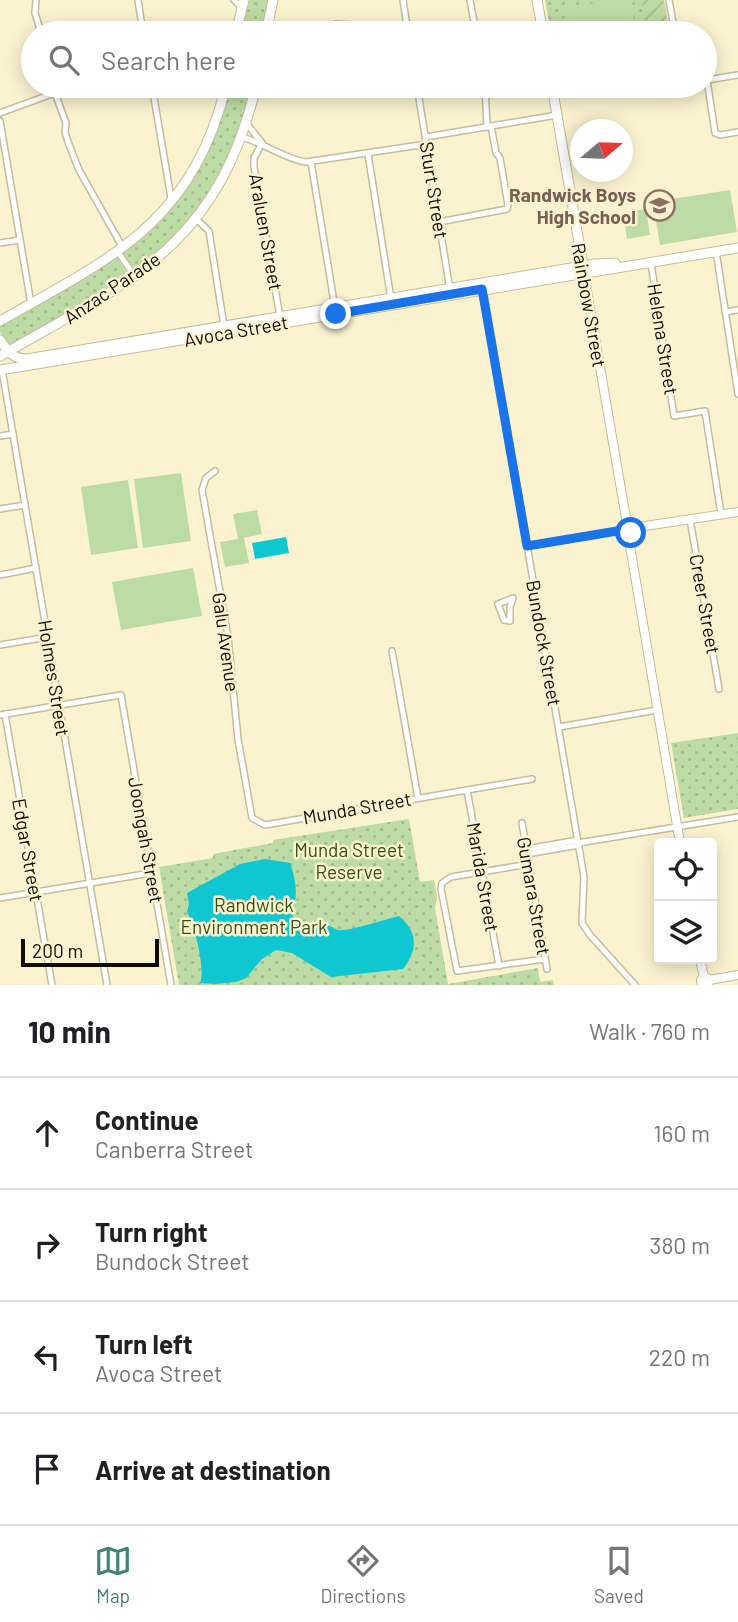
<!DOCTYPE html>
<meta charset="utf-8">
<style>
:root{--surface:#fff;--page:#f2f2f2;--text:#202124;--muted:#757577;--line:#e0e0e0;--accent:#408376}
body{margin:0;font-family:Barlow,sans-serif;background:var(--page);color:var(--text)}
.controls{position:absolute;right:21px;bottom:21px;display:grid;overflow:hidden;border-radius:7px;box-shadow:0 4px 18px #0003}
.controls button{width:63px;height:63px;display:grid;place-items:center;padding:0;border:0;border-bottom:2px solid var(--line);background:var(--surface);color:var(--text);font:35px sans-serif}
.compass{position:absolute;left:570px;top:119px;width:63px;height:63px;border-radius:50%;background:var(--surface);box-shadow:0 4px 18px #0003;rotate:71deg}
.scale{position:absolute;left:21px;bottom:18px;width:138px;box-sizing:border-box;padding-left:7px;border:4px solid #0f0c03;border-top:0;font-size:19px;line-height:24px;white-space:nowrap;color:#0f0c03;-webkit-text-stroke:5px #fbf3d0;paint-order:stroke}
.stop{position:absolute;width:21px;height:21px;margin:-16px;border:5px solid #1a73e8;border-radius:50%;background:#fff}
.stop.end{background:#1a73e8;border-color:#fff;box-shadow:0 2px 7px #0008}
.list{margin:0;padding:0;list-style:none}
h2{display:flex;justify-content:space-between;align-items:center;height:91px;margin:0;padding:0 28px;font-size:30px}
h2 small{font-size:23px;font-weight:400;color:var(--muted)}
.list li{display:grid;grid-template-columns:46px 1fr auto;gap:21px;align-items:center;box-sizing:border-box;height:112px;padding:0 28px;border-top:2px solid var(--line)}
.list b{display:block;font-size:26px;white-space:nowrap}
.list p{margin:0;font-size:23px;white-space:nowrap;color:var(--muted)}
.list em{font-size:23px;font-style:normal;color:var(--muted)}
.icon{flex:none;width:38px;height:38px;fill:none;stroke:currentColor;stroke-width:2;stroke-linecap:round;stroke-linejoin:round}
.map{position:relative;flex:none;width:738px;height:985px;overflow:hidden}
.search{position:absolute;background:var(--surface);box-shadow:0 4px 18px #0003;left:21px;right:21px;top:21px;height:77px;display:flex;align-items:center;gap:18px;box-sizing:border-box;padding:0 24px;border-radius:38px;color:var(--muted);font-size:26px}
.sheet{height:539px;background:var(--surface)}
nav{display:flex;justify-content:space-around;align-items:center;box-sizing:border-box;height:98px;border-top:2px solid var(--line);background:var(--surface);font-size:19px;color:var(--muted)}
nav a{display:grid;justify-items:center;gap:4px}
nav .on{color:var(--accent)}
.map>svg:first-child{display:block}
</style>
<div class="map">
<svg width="738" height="985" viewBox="0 0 738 985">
<defs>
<pattern id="park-dots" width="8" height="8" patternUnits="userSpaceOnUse" patternTransform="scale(1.75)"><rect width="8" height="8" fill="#bddba5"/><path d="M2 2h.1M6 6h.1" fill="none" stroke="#a1bb8c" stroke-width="1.8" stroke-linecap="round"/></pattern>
<pattern id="garden-furrows" width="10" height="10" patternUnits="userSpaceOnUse" patternTransform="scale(1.75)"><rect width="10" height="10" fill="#bddba5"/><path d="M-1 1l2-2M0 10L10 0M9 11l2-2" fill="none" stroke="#a1bb8c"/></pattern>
</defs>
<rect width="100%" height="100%" fill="#fbf3d0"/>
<g fill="url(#park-dots)">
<path d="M248 0H270L264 33H240Z"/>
<path d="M545 0H664L670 33H551Z"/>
<path d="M249 92 252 95C238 148 212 202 173 241 162 252 148 262 136 272L123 252C150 232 186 193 202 163 213 142 220 119 226 97L228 94Z"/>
<path d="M116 256 128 275 119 285 9 347 0 332V326Z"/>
<path d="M738 733V809L684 818 671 743Z"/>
<path d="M409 819 420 882 434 880 437 897 435 908 448 984 538 968 540 982 553 980 554 985H179L159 867 213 858V854L273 843V840Z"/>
</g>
<path fill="url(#garden-furrows)" d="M645 0H663L667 23 646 26 642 2Z"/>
<g fill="#bddba5">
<path d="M616 0H631L636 33H567L563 8Z"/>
<path d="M730 190 737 232 660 245 653 202Z"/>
<path d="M646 209 650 235 627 239 623 213Z"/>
<path d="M181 473 191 541 143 548 134 479Z"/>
<path d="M128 480 138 548 91 555 81 487Z"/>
<path d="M257 510 262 534 244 538 249 563 225 567 220 542 238 539 233 514Z"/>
<path d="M193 568 202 616 121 630 112 582Z"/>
</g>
<g fill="#0ec7d1">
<path d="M286 537 289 553 255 559 252 543Z"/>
<path d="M265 859 290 863C296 879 299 898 291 913L295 920 308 925 322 921C327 924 333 928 338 930 346 932 387 919 399 916 418 932 418 950 403 969L331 977 292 953 276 950 262 959 246 978 236 982 215 984 200 983C206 970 194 923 187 912L189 904 187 893 240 864Z"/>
</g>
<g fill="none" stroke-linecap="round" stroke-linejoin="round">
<defs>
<g id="street">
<path d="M36 0 35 13 41 33"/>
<path d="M138 0 143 33"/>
<path d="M234 0 242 8"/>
<path d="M403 0 408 33"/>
<path d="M470 0 476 33"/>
<path d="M669 0 675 33"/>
<path d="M291 33 337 24 407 29"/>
<path d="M707 80 715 133 720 135 738 132"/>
<path d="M707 80 738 75"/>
<path d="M152 86 171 198"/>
<path d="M417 86 450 290"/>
<path d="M485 86 487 127"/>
<path d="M224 91 262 86"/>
<path d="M55 93 66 123 65 132 68 142 79 170 123 248"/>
<path d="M0 113 74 86"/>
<path d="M0 121 31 304"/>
<path d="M247 124 262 143"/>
<path d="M242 137C263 143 288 160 306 162L427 144"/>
<path d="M426 137 557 115"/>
<path d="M262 143 254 158V167L280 317"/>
<path d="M368 154 391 299"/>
<path d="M311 162 335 308"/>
<path d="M196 219 209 231 224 326"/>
<path d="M439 222 507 209 508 205 500 158 496 153 491 126"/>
<path d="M0 243 20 240"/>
<path d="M716 251 738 394"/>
<path d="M118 252 135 277"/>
<path d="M651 263 674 416 705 411 721 514"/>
<path d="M483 289 584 877 582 923 590 935 635 985"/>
<path d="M725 312 738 310"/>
<path d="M2 370 107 985"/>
<path d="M0 436 13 434"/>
<path d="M215 471 206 478 202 490 228 637 238 739 252 818 265 825 467 790 499 966"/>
<path d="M0 509 25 505"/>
<path d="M690 519 719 689"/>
<path d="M527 546 623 530"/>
<path d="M0 575 36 568"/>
<path d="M513 598 510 607V621L504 620 498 604Z"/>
<path d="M0 645 48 637"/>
<path d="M392 651 418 798"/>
<path d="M5 714 52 985"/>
<path d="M0 715 121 695 171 985"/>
<path d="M559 727 657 710"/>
<path d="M467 790 532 779"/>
<path d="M522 823 547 969"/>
<path d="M578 843 738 817"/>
<path d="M526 849 578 840"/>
<path d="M527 854 579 845"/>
<path d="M529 864 451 877 442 883 441 889 457 971 545 959"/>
<path d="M0 898 151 873"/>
</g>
<g id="secondary">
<path d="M583 268 627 524"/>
<path d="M632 528 738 512"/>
<path d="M628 534 680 843"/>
<path d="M700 959 704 977"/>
<circle cx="705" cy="981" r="4"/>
<path d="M709 980 738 975"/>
</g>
<g id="primary">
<path d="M537 0 543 33"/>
<path d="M236 33 244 0"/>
<path d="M266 33 273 0"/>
<path d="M552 86 583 266"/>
<path d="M0 321C113 257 192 223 226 86"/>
<path d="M0 340C7 351 13 359 27 359L595 264 615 263"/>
<path d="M0 356C131 281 218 246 256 86"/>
<path d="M0 370 738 248"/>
</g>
</defs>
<use href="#street" stroke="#c5bc9b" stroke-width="8"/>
<use href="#secondary" stroke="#c5bc9b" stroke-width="10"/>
<use href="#primary" stroke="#c5bc9b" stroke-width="11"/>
<use href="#street" stroke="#fff" stroke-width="5"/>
<use href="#secondary" stroke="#fff" stroke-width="8"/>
<use href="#primary" stroke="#fff" stroke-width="9"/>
</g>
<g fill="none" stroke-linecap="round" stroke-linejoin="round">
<path stroke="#1a73e8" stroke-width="9" d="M336 314 482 289 527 546 623 530 626 534 631 533"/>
</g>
<defs>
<symbol id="school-ring" viewBox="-11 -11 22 22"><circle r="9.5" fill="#fbf3d0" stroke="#8d6e63" stroke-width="1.5"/><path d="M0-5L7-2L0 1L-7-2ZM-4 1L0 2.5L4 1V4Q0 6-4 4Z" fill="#8d6e63"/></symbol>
</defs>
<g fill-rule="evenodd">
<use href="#school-ring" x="642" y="188" width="35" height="35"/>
</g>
<g text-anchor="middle" stroke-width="5" stroke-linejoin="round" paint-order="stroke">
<g font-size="19" fill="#0f0c03" stroke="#fbf3d0">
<text transform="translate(434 190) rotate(81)" y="7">Sturt Street</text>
<text transform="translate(266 232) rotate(80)" y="7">Araluen Street</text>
<text transform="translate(112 288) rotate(-34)" y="7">Anzac Parade</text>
<text transform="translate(589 305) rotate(80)" y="7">Rainbow Street</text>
<text transform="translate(236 331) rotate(-10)" y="7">Avoca Street</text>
<text transform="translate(663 339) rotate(81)" y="7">Helena Street</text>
<text transform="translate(705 604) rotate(80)" y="7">Creer Street</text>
<text transform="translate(226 642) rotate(82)" y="7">Galu Avenue</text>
<text transform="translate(544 643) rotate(80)" y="7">Bundock Street</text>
<text transform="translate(54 678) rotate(81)" y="7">Holmes Street</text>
<text transform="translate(357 808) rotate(-10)" y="7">Munda Street</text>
<text transform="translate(146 840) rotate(80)" y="7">Joongah Street</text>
<text transform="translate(28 850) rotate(80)" y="7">Edgar Street</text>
<text transform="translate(483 877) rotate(80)" y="7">Marida Street</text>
<text transform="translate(534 896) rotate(80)" y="7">Gumara Street</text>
</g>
<g font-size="19" font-weight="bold" fill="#785e54" stroke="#fbf3d0" text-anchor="end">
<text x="636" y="202">Randwick Boys<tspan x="636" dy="22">High School</tspan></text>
</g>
<g font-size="19" fill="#345013" stroke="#fbf3d0">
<text x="349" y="857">Munda Street<tspan x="349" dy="22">Reserve</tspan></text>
<text x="254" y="912">Randwick<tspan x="254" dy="22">Environment Park</tspan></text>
</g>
</g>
</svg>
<div class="controls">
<button><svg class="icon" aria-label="locate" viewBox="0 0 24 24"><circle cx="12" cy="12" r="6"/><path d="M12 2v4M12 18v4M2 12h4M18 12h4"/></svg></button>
<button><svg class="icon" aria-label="layers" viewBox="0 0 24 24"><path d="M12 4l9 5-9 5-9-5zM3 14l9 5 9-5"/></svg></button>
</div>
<svg class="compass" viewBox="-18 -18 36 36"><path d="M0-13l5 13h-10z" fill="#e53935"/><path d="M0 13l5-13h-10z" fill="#757577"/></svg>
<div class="scale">200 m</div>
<div class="stop" style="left:631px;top:533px"></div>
<div class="stop end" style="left:336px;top:314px"></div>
<div class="search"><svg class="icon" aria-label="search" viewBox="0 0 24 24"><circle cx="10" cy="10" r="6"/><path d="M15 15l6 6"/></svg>Search here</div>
</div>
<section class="sheet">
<h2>10 min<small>Walk · 760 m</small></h2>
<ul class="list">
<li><svg class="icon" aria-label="ahead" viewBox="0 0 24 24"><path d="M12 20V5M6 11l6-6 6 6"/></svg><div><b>Continue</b><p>Canberra Street</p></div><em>160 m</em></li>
<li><svg class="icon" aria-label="right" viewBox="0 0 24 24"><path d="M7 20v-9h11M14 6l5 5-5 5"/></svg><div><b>Turn right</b><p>Bundock Street</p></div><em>380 m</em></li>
<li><svg class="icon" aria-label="left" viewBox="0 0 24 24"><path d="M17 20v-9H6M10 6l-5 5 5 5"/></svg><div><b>Turn left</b><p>Avoca Street</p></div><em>220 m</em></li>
<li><svg class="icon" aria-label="arrive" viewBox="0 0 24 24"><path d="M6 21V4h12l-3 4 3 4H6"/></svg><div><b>Arrive at destination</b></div></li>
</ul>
</section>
<nav>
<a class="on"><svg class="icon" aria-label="map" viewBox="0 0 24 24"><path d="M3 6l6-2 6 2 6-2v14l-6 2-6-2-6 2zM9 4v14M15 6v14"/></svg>Map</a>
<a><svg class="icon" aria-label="directions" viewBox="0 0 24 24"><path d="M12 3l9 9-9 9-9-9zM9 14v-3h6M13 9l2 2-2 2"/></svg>Directions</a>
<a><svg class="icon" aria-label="saved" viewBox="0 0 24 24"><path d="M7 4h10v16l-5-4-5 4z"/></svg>Saved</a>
</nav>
